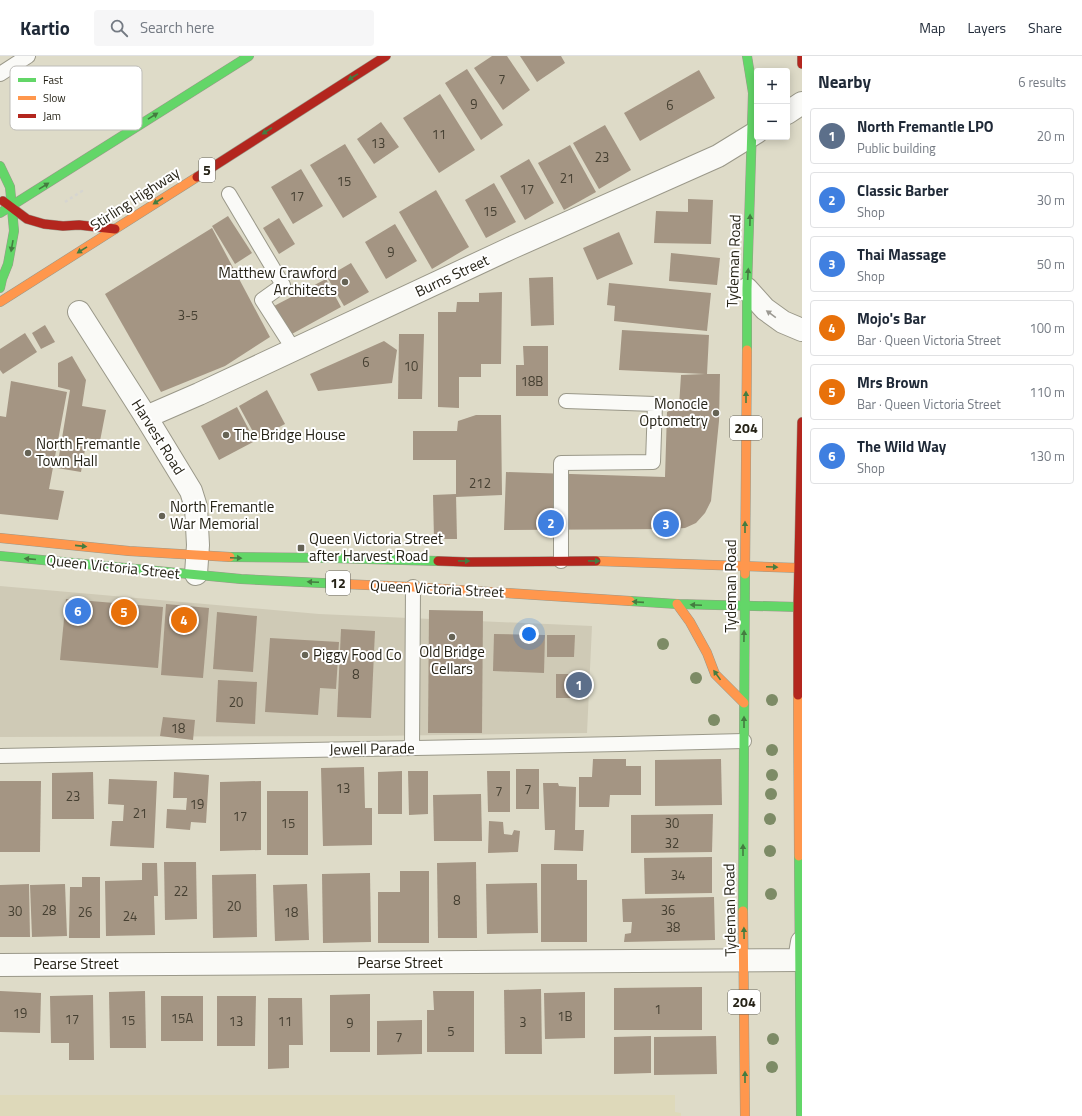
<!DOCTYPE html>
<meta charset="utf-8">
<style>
:root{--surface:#fff;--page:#f6f6f7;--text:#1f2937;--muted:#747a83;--line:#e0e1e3;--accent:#0f766e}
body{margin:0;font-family:"Titillium Web",sans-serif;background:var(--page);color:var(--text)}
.controls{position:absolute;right:12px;top:12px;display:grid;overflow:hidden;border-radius:4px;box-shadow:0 2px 10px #0003}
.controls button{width:36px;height:36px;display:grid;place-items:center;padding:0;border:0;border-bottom:1px solid var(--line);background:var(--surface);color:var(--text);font:20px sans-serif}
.you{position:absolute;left:529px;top:578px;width:14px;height:14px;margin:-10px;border:3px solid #fff;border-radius:50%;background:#1a73e8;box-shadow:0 0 0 6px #1a73e833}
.badge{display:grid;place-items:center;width:26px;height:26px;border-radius:50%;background:var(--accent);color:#fff;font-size:13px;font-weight:700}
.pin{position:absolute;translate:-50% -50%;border:2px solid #fff;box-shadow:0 1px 4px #0006}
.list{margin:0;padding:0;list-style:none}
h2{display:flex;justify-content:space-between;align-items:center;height:52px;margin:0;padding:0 16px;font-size:17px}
h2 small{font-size:13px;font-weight:400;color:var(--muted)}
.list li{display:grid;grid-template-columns:26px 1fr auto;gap:12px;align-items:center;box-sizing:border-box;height:56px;margin:0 8px 8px;padding:0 8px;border:1px solid var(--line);border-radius:4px}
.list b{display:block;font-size:15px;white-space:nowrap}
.list p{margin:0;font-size:13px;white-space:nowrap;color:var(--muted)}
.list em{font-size:13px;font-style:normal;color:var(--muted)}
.icon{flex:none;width:22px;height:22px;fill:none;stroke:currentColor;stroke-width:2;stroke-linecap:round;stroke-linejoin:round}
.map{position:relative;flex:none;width:802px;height:1060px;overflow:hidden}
header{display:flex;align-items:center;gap:24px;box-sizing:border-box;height:56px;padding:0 20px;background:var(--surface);border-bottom:1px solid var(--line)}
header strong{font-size:19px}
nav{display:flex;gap:22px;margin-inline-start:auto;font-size:14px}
.search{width:280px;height:36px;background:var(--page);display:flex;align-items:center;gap:10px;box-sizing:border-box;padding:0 14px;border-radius:4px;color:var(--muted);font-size:15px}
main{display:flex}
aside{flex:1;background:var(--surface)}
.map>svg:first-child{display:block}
</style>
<header>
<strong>Kartio</strong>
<div class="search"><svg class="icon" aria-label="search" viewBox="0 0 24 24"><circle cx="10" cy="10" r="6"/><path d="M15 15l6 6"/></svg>Search here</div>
<nav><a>Map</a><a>Layers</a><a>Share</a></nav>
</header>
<main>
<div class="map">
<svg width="802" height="1060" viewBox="0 0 802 1060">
<rect width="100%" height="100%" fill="#dedbc8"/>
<path fill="#cfcab6" d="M0 530 319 558 592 570 587 677 374 680 0 681Z"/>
<path fill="#ded9ba" d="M0 1039H675V1056L681 1057V1060H0Z"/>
<g fill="#a49583">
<path d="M492 0H507L530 34 503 54 474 12Z"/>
<path d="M520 0H561L565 7 537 26Z"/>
<path d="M467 13 503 69 481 84 445 27Z"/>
<path d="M699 14 715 42 640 85 624 57Z"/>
<path d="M440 38 475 94 439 117 403 62Z"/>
<path d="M381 66 399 91 374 108 357 83Z"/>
<path d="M605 69 631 114 599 133 573 87Z"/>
<path d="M345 88 377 141 343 162 310 109Z"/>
<path d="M570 89 596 136 564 154 538 107Z"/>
<path d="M529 103 554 147 525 164 500 120Z"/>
<path d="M301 113 323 150 293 168 271 131Z"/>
<path d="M494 127 516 166 486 182 465 144Z"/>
<path d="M436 134 469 191 432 213 399 156Z"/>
<path d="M688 143 713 144 711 188 654 187 656 155 688 156Z"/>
<path d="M228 160 252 197 235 208 212 170Z"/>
<path d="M279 162 295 188 279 198 263 172Z"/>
<path d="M395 168 417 205 386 223 365 186Z"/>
<path d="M212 172 270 281 225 310 161 336 105 238Z"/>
<path d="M619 176 633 208 597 224 583 192Z"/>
<path d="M671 197 720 202 717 229 669 225Z"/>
<path d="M351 207 369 236 344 250 327 221Z"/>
<path d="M553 221 554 269 531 270 529 222Z"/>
<path d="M326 223 341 251 290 279 274 250Z"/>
<path d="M609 227 711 237 707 275 614 265 615 250 607 249Z"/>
<path d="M502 236 501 308H481V321H459V352L438 351V256H456L457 246H479V237Z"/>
<path d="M45 269 55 286 41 293 32 277Z"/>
<path d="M622 274 709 279 707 318H720L719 365 711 445 705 457 696 467 685 472 669 473 504 474 506 416 665 421 667 356 679 350 681 319 705 318 619 314Z"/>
<path d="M25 277 37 296 3 318 0 314V293Z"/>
<path d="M399 278H424L422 343H398Z"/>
<path d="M384 285 397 294 392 327 318 335 310 318Z"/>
<path d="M523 290H548V340H516V309H524Z"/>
<path d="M72 300 86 324 82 350 106 354 100 385 87 382 81 416 57 412 70 334 58 331V307Z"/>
<path d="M11 325 67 336 49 433 64 435 58 464 0 458V360L6 361Z"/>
<path d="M267 334 285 368 257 383 239 350Z"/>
<path d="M237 351 255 385 219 404 201 370Z"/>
<path d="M476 359H501L502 439 456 441V404H413V375H457L458 365Z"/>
<path d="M456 438 457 483H434L433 439Z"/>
<path d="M66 543 163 551 158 612 60 604Z"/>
<path d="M166 548 209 552 203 622 161 619Z"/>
<path d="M429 554 483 555 482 677H428Z"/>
<path d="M217 556 257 560 253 616 213 613Z"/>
<path d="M341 573 375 575 371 662 337 661Z"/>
<path d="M494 578 545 579 544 617 493 615Z"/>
<path d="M547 579H575L574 601H547Z"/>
<path d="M270 582 339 586 336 633 320 632 318 659 265 656Z"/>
<rect x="556" y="618" width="28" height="24"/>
<path d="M218 624 257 626 255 668 216 666Z"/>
<path d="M163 661 195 664 193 684 160 680Z"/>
<path d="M593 703H626V710H641V739H610L609 751H579V721H592Z"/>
<path d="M721 703 722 749 655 750V704Z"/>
<path d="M364 711 365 752H372V789L323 790 321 712Z"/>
<rect x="516" y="713" width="23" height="40"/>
<path d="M402 715V758H378V716Z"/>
<path d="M408 715H428V758L409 759Z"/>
<path d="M487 715H510V756H488Z"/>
<path d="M93 716 94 763H52V717Z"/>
<path d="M174 716 209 719 206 767 191 766 190 774 166 772 167 753 186 754 187 742H173Z"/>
<path d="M109 723 157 725 154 792 110 790 112 765H123L124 749 108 748Z"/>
<path d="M0 725H41L40 796H0Z"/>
<path d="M261 725V794L220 795V726Z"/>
<path d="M543 727H558L559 730 576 731 575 774H584L583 795 554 794 555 774H545Z"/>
<rect x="267" y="735" width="41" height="64"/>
<path d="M481 738 482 785H434L433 739Z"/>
<path d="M713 758 712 796 631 797V759Z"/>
<path d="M489 765 503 766 504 778 512 779 514 774 520 775 518 796 488 797Z"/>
<path d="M712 801V837L645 838 644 802Z"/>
<path d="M164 806H196L197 863 165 864Z"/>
<path d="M476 806 477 882H438L437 807Z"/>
<path d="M142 807H157L158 840H154L155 879 106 880 105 825 142 824Z"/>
<path d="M541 808H577V824H587V886H541Z"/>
<path d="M400 815H429V887H378V836H400Z"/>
<path d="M370 817 371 886 323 887 322 818Z"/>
<path d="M256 818 257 881 213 882 212 819Z"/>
<path d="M82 821H100V882H69L70 831H82Z"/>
<path d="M537 827 538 877 487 878 486 828Z"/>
<path d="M29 828 30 881H0V829Z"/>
<path d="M65 828 67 880 32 881 30 829Z"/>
<path d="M307 828 309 884 275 885 273 829Z"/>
<path d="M714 841 715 884 624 886 625 878 631 877 632 866H623L622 843Z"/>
<path d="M702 931V974H614V932Z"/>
<path d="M541 933 542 998H505L504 934Z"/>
<path d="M0 935 41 937 40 977 0 976Z"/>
<path d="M145 935 146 992H110L109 936Z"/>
<path d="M433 935H474V996H427V954H434Z"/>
<path d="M585 936V982L545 983 544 937Z"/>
<path d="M370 938V996H330V939Z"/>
<path d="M93 939 94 1004H69V987H51L50 940Z"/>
<rect x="161" y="940" width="42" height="45"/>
<path d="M217 940H256L255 990H217Z"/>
<path d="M268 942H302L303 989H289V1012L268 1013Z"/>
<path d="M422 964V998L377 999V965Z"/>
<path d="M651 980V1017L614 1018V981Z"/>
<path d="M716 980 717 1018 654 1019V981Z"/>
</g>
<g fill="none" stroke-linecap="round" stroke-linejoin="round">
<defs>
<g id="lane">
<path d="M0 18 28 0"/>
<path d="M229 138 283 229 262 244 294 294"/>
<path d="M561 505V407L653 406 655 348 566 345"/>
<path d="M412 692 413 531"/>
<path d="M0 700 620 688 744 685"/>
</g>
<g id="street">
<path d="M787 57 802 47"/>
<path d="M747 233 765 253 783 266 802 274"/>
<path d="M79 256 146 361 191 435 196 451 198 489 196 518"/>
<path d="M146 361 199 338 511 192 718 100 757 76"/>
<path d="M0 909 799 904 802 886"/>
</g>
<g id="fast">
<path d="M0 110 10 131 14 175 8 208 2 223 0 232"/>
<path d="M0 157 249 0"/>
<path d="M747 294V233L753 37 747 0"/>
<path d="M0 500 241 523 343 528"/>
<path d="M230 501 330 502 438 505"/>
<path d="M630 545 677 548 798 551"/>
<path d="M799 800 801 1060"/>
<path d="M743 855 745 518"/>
</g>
<g id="slow">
<path d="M0 246 197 121"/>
<path d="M0 482 129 495 230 501"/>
<path d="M596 505 799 512"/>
<path d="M745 518 747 294"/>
<path d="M343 528 413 531 630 545"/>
<path d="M677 548 690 566 707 597 715 618 744 647"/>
<path d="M798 639 799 800"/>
<path d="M743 855 745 1060"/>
</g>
<g id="jam">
<path d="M802 0V8"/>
<path d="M197 121 386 0"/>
<path d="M3 145 27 163 44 168 63 170 79 169 115 173"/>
<path d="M438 505 468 506 596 505"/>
<path d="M798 639V551L802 366"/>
</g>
</defs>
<use href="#lane" stroke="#9a9889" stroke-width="16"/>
<use href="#street" stroke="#9a9889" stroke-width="24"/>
<use href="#fast" stroke="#9a9889" stroke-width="10"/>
<use href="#slow" stroke="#9a9889" stroke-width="10"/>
<use href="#jam" stroke="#9a9889" stroke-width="10"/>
<path stroke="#d6d5d0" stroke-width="2.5" stroke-dasharray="3 3" stroke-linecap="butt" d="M65 146 82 135 81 133"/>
<use href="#lane" stroke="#fafaf7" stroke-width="14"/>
<use href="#street" stroke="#fafaf7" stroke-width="22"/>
<use href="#fast" stroke="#63d668" stroke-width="9"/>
<use href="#slow" stroke="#ff974d" stroke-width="9"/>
<use href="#jam" stroke="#b3261e" stroke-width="9"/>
</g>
<g fill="#7d8b66">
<circle cx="663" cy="588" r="6"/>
<circle cx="696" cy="622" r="6"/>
<circle cx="772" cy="644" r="6"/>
<circle cx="714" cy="664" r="6"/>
<circle cx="772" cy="694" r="6"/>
<circle cx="772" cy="719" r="6"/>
<circle cx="771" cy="738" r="6"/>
<circle cx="770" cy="763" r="6"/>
<circle cx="770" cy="795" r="6"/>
<circle cx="771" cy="838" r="6"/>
<circle cx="773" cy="983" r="6"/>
<circle cx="772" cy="1011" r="6"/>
</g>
<defs><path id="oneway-solid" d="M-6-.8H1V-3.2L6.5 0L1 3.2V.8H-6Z"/></defs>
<g fill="#447c40">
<use href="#oneway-solid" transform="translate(353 21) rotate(148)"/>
<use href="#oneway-solid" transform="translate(153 60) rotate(-32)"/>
<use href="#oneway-solid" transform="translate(267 75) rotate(147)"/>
<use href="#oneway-solid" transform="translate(44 130) rotate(-32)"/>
<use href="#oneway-solid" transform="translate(158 145) rotate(147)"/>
<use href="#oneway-solid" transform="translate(750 164) rotate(-89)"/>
<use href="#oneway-solid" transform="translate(12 190) rotate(100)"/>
<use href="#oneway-solid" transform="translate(82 194) rotate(148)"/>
<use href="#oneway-solid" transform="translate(748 218) rotate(-87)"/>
<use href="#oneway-solid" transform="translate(746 341) rotate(-90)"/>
<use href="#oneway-solid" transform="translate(745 471) rotate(-90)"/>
<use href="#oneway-solid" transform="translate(81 490) rotate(6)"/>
<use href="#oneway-solid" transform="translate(236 502) rotate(3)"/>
<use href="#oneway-solid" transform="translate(30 503) rotate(-175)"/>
<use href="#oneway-solid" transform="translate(464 505) rotate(1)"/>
<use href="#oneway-solid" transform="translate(594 505) rotate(1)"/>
<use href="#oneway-solid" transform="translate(772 511) rotate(2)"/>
<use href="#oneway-solid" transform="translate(313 526) rotate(-178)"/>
<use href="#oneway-solid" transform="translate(638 546) rotate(-176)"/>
<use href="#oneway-solid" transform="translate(696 549) rotate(-178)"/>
<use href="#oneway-solid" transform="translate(744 580) rotate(-89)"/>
<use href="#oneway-solid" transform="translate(717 619) rotate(-126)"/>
<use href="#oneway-solid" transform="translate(744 666) rotate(-90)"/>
<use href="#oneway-solid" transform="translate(743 794) rotate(-90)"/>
<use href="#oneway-solid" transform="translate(744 877) rotate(-91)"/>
<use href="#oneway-solid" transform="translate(745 1021) rotate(-90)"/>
</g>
<use fill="#9b9992" href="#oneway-solid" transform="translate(771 258) rotate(-144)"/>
<g fill="#666355" stroke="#fff" stroke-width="1.5">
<circle cx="345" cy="226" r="4"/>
<circle cx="716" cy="357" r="4"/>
<circle cx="226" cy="379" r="4"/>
<circle cx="28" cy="397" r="4"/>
<circle cx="162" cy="460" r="4"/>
<rect x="297" y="488" width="8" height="8" rx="2"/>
<circle cx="452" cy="581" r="4"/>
<circle cx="305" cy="599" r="4"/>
</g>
<g text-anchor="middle" stroke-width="4" stroke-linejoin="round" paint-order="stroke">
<g font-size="13" fill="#464032">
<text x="502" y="28">7</text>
<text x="474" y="53">9</text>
<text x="670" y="54">6</text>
<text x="439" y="83">11</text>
<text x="378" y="92">13</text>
<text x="602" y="106">23</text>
<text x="567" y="127">21</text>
<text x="344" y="130">15</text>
<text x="527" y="138">17</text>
<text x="297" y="145">17</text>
<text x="490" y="160">15</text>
<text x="391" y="201">9</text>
<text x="188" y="264">3-5</text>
<text x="366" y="311">6</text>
<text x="411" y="315">10</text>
<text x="532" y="330">18B</text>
<text x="480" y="432">212</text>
<text x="356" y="623">8</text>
<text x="236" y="651">20</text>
<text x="178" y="677">18</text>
<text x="343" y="737">13</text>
<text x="528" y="738">7</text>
<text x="499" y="740">7</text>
<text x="73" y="745">23</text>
<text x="197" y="753">19</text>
<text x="140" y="762">21</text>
<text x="240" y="765">17</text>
<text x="288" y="772">15</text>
<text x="672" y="772">30</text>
<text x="672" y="792">32</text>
<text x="678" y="824">34</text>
<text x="181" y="840">22</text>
<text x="457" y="849">8</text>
<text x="234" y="855">20</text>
<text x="49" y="859">28</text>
<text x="668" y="859">36</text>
<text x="15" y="860">30</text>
<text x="85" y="861">26</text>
<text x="291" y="861">18</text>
<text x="130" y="865">24</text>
<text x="673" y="876">38</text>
<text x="658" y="958">1</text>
<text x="20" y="962">19</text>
<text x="565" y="965">1B</text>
<text x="182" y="967">15A</text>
<text x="72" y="968">17</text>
<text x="128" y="969">15</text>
<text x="236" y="970">13</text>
<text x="285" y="970">11</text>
<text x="523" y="971">3</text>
<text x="350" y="972">9</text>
<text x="451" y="980">5</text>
<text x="399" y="986">7</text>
</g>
<g fill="#fff" stroke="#67655d" stroke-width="1">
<rect x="199" y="102" width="16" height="24" rx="3"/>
<rect x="730" y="360" width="32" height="24" rx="3"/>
<rect x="326" y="515" width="24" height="24" rx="3"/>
<rect x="728" y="934" width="32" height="24" rx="3"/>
</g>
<g font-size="14" font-weight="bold" fill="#262317">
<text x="207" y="119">5</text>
<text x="746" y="377">204</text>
<text x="338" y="532">12</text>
<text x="744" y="951">204</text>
</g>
<g font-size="15" fill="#262317" stroke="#fff">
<text transform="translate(135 143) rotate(-33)" y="5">Stirling Highway</text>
<text transform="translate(734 205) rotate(-88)" y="5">Tydeman Road</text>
<text transform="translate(452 220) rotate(-25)" y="5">Burns Street</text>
<text transform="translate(158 381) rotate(58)" y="5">Harvest Road</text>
<text transform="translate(113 511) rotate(6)" y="5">Queen Victoria Street</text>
<text transform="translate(731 530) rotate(-90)" y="5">Tydeman Road</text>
<text transform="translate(437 533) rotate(3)" y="5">Queen Victoria Street</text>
<text transform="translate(372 693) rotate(-1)" y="5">Jewell Parade</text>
<text transform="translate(730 854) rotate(-91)" y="5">Tydeman Road</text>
<text x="400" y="912">Pearse Street</text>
<text x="76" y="913">Pearse Street</text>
</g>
<g font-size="15" fill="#262317" stroke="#fff" text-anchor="start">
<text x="337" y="222" text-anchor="end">Matthew Crawford<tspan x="337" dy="17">Architects</tspan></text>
<text x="708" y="353" text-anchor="end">Monocle<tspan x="708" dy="17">Optometry</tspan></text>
<text x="234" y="384">The Bridge House</text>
<text x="36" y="393">North Fremantle<tspan x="36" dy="17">Town Hall</tspan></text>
<text x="170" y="456">North Fremantle<tspan x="170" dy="17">War Memorial</tspan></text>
<text x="309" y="488">Queen Victoria Street<tspan x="309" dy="17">after Harvest Road</tspan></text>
<text x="452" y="601" text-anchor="middle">Old Bridge<tspan x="452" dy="17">Cellars</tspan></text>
<text x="313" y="604">Piggy Food Co</text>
</g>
</g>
<rect x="10" y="10" width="132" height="64" rx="6" fill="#fff" stroke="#bebdb9" stroke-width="1"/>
<rect x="18" y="22" width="18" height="4" fill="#63d668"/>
<rect x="18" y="40" width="18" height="4" fill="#ff974d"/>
<rect x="18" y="58" width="18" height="4" fill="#b3261e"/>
<g font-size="11" fill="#262317">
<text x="43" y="28">Fast</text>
<text x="43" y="46">Slow</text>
<text x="43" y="64">Jam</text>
</g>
</svg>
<div class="controls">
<button>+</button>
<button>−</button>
</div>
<div class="you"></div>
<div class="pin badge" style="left:579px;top:629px;background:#5c6f8a">1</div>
<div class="pin badge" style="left:551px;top:467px;background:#3f7fe0">2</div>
<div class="pin badge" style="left:666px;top:468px;background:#3f7fe0">3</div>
<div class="pin badge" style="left:184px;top:564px;background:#e8710a">4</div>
<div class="pin badge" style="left:124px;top:556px;background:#e8710a">5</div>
<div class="pin badge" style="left:78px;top:555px;background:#3f7fe0">6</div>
</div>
<aside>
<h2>Nearby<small>6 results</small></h2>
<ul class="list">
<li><span class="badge" style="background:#5c6f8a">1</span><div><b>North Fremantle LPO</b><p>Public building</p></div><em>20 m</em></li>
<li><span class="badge" style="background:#3f7fe0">2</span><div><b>Classic Barber</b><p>Shop</p></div><em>30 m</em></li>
<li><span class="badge" style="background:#3f7fe0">3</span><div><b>Thai Massage</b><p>Shop</p></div><em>50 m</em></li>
<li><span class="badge" style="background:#e8710a">4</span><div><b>Mojo's Bar</b><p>Bar · Queen Victoria Street</p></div><em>100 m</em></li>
<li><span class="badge" style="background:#e8710a">5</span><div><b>Mrs Brown</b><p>Bar · Queen Victoria Street</p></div><em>110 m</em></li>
<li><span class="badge" style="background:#3f7fe0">6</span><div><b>The Wild Way</b><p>Shop</p></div><em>130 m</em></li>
</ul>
</aside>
</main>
